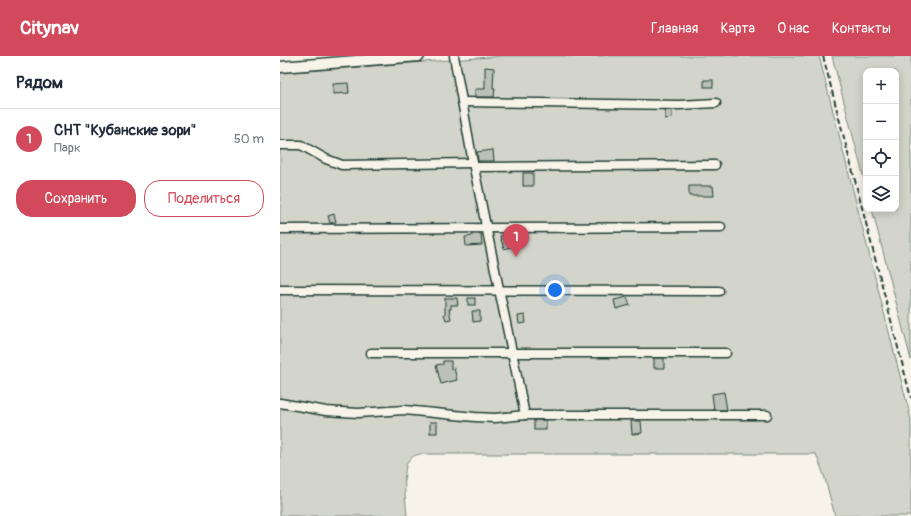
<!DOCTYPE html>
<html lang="ru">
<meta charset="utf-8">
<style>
:root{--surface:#fff;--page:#f2f2f3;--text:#1f2937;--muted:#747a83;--line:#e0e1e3;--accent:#d1495b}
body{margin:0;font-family:Pangolin,sans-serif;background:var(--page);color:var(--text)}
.controls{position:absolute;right:12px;top:12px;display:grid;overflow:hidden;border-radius:8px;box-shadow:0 2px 10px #0003}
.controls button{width:36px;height:36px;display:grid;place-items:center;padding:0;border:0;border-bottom:1px solid var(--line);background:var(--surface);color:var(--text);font:20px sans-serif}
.you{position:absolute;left:275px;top:234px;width:14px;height:14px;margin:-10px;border:3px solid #fff;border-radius:50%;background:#1a73e8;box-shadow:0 0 0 6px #1a73e833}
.badge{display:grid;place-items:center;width:26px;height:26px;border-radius:50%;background:var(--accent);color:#fff;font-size:13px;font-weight:700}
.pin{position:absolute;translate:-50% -33px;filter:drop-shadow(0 1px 2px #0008)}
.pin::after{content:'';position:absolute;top:21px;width:14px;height:12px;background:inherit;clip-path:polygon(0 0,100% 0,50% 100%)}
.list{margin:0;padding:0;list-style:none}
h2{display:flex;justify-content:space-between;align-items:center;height:52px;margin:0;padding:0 16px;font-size:17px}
h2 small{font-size:13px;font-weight:400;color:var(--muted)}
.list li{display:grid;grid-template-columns:26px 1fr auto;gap:12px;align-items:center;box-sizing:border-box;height:60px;padding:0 16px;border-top:1px solid var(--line)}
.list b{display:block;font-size:15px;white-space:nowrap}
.list p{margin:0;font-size:13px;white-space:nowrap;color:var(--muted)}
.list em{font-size:13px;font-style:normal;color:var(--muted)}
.actions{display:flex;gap:8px;padding:12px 16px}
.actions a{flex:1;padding:9px 0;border:1px solid var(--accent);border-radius:16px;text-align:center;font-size:14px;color:var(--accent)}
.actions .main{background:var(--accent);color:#fff}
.icon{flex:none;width:22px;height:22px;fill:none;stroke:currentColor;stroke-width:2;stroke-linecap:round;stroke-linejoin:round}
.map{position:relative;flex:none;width:631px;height:460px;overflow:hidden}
header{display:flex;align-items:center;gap:24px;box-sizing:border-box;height:56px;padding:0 20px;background:var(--accent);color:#fff}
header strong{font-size:19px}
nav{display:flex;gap:22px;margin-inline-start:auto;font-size:14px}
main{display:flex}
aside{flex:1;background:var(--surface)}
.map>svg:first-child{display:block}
</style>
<header>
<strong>Citynav</strong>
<nav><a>Главная</a><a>Карта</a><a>О нас</a><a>Контакты</a></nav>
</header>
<main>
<aside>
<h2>Рядом<small></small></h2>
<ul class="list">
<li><span class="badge">1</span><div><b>СНТ &quot;Кубанские зори&quot;</b><p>Парк</p></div><em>50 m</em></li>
</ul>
<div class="actions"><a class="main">Сохранить</a><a>Поделиться</a></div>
</aside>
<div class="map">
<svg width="631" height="460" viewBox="0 0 631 460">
<rect width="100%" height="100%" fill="#f7f3e8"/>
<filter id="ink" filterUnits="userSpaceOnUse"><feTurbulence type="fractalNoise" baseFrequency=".025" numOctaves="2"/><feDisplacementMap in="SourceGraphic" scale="8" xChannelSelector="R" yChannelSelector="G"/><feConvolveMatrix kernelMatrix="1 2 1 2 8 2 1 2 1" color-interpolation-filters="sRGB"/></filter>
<g filter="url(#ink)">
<g fill="#d3d5ca" stroke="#79897f">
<path d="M223 0H539L631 363V460H555L544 419 536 398H140C136 399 132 400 129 404 121 413 126 447 127 460H0V17Z"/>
<path d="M552 0H631V304L592 153H616V15H586V130Z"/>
</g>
<g fill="#bbc1b6" stroke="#1f3d34">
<path d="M205 11 214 12 213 32H215L214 41H195V33H205Z"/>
<rect x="424" y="24" width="9" height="7"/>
<path d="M68 27 69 37 53 38V28Z"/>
<path d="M385 54H392V62L385 63Z"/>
<path d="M213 94 214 105H198L197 96Z"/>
<rect x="243" y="117" width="10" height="13"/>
<path d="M409 130H433L434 140H409Z"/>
<path d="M54 158 56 166 50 167 48 160Z"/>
<path d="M192 178H201L202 189 186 190 185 181 192 180Z"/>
<path d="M229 178 233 190 224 193 220 180Z"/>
<path d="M347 241 350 249 336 253 334 244Z"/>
<path d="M165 242H177L178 249H171V253H169L171 263 166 264 164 258H165Z"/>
<rect x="188" y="242" width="7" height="7"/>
<path d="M192 255H200V265L193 266Z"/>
<path d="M245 259 246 267 239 268 238 260Z"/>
<rect x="374" y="302" width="10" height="10"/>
<path d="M163 305H171V313L174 312 177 324 161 328 156 309 163 308Z"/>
<path d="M444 336 447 354H434L432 338Z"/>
<rect x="254" y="364" width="12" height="10"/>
<path d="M351 365H361L362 377 352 378Z"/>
<rect x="150" y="366" width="7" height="11"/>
</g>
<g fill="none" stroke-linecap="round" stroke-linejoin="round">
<defs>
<g id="minor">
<path d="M174 0 193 107 245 359"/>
<path d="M182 46 399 49 436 47"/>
<path d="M0 89H21L46 103 62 109 193 107"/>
<path d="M194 111 435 109"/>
<path d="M0 173 441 171"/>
<path d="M0 234 439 235"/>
<path d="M91 297H446"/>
<path d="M0 347 46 355 78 357 124 354 195 361 215 362 245 359H487"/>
</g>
<path id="major" d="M0 11 139 0"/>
</defs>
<use href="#minor" stroke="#1f3d34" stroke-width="11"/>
<use href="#major" stroke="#1f3d34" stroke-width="13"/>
<use href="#minor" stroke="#f7f3e8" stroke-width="8"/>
<use href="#major" stroke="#f7f3e8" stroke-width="10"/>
<path stroke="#1f3d34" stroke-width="2" stroke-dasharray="6 3" stroke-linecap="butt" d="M543 0 631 342"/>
</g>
</g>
</svg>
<div class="controls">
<button>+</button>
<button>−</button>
<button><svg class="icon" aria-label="locate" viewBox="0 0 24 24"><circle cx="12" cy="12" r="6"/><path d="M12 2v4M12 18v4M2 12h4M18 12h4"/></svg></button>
<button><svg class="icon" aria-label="layers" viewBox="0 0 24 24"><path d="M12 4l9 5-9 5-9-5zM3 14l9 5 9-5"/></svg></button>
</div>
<div class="you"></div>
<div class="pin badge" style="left:236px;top:201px">1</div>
</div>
</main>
